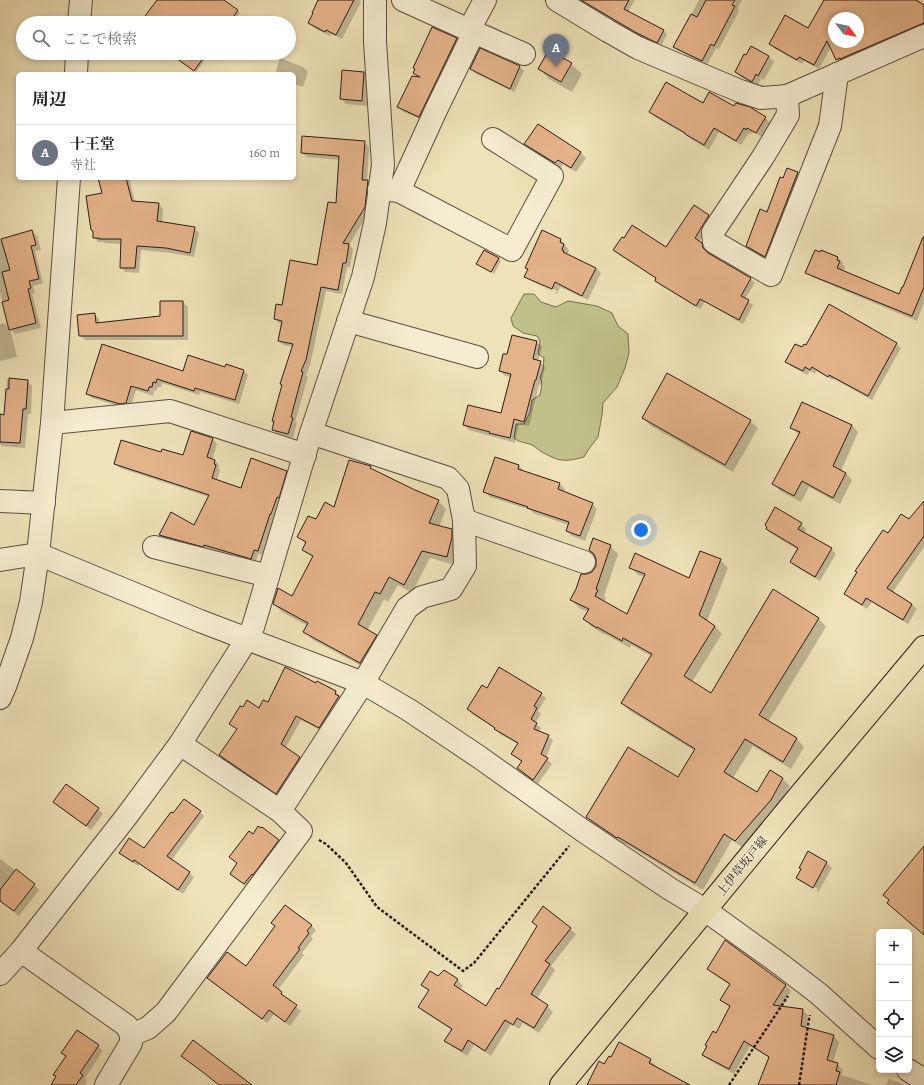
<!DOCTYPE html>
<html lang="ja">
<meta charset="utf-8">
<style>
:root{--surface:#fff;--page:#f6f6f6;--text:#222;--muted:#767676;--line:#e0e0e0;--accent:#1a73e8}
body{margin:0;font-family:Alegreya,"Noto Serif JP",serif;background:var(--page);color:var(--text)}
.controls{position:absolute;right:12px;bottom:12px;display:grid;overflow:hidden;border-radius:6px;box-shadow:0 2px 6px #0003}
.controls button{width:36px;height:36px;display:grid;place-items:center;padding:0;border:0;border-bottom:1px solid var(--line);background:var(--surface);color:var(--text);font:20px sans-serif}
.compass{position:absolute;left:828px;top:12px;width:36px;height:36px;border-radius:50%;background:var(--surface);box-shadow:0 2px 6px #0003;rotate:122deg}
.you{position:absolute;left:641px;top:530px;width:14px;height:14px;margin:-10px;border:3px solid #fff;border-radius:50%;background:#1a73e8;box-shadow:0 0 0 6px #1a73e833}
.badge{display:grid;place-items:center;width:26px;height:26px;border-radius:50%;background:var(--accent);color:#fff;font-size:13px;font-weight:700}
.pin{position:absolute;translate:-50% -33px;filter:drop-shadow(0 1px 2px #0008)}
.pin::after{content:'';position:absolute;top:21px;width:14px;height:12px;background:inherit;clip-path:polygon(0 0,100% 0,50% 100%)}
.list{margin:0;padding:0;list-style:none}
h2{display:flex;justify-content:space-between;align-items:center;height:52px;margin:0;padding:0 16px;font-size:17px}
h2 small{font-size:13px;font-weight:400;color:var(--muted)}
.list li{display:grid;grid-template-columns:26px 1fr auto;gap:12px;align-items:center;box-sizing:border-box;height:56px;padding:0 16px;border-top:1px solid var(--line)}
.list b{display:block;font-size:15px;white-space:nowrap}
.list p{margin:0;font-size:13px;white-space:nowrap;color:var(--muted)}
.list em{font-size:13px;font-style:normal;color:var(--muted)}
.icon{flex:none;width:22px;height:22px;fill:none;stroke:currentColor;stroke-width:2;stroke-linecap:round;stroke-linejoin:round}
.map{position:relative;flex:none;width:924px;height:1085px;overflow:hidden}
.search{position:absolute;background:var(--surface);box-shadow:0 2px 6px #0003;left:16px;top:16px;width:280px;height:44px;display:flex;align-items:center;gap:10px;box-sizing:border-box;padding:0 14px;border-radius:22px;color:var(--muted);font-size:15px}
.panel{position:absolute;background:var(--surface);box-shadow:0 2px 6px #0003;left:16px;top:72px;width:280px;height:108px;border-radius:6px}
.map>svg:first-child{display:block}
</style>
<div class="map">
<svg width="924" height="1085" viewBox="0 0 924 1085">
<rect width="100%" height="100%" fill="#efe2b8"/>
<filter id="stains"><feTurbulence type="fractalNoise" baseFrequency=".005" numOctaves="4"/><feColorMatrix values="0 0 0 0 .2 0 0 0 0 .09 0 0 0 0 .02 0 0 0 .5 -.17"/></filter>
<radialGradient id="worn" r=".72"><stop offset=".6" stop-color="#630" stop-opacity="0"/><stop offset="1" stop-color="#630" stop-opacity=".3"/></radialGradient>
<path fill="#c0c18a" stroke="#746e50" d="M524 294H534L541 302 556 307 568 301 597 306 612 313 618 326 628 334 629 353 625 368 617 387 603 403 602 415 598 437 588 450 584 457C564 462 560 462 542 452 538 450 535 446 532 445 525 442 520 443 514 438L516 424H524L530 412 532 400 540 395 542 384 540 377 543 370 544 358 538 354 540 341 537 336 523 333 513 326 511 318Z"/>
<g fill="#0003" fill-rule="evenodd">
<path d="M158 0H223L240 13 232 23H141Z"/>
<path d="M319 0H359L361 2 342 39 331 34 330 36 314 28 309 23Z"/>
<path d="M584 0H635L628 12 663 30 667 34 661 46 640 36 587 5Z"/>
<path d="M699 0H734L729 9 731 10 736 0H742L737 9 739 11 719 49 716 48 707 65 679 51 674 47Z"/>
<path d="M826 0H918L924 7V29L842 64 837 59 831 47 819 69 804 61 802 64 775 49 770 44 808 29ZM834 18H858V42H834Z"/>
<path d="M488 24 504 32 490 26Z"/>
<path d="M456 39 461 44 424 121 404 112 398 107 420 78 414 73Z"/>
<path d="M752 47 769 57 774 62 764 80 761 79 757 86 741 77 736 72Z"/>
<path d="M170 53H210L196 72Z"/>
<path d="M280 58 303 67 308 72 303 87 294 84V74H275Z"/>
<path d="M571 64 582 74 572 92 549 79 539 68Z"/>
<path d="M520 67 524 71 514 92 475 73 471 69Z"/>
<path d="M364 73 369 78 367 106 346 104 341 99Z"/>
<path d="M703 104 734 107 765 117 770 123 762 137 753 132 751 134 749 133 741 145 719 132 709 150 691 139 688 136 655 117 650 112Z"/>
<path d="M538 125 581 153 586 158 576 172 563 164 561 168 531 149 526 144Z"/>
<path d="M364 142 369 147 367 181 373 186 369 212 349 245 353 249 350 267H347L342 294 326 291 310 365 306 376 308 377 295 422 297 423 293 438 278 434 273 430 275 422 273 420 283 386 281 384 293 347 283 345 279 341 282 324 279 323 275 319 283 307 318 266 337 205 340 160 307 157 302 153Z"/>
<path d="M787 169 798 173 803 178 770 261 752 251 747 246 768 213Z"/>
<path d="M99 178H129L135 202 159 204 163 209 162 223 194 228 199 233 194 257 171 253 141 250 139 273 125 272 121 267 122 244 104 243 103 242H98L94 237 104 194Z"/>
<path d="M694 206 709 216 713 220 699 242 705 248 707 254 751 279 755 283 745 299 753 305 743 324 705 302 700 309 660 285 656 281 657 279 618 254 614 250 667 249Z"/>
<path d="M32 231 37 236 41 250 35 251 43 283 33 286 35 293 32 294 41 328 15 334 10 329 17 357 0 361V324L4 323 10 328 0 293V240Z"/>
<path d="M543 232 561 240 569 250 567 255 596 268 601 273 588 300 560 287 557 294 531 281 526 276 528 270 526 268ZM530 278 557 291 556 293 530 280Z"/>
<path d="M924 238V302L917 321 812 277 807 272 838 258 843 263 842 264 845 267 843 271 900 295 904 289Z"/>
<path d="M485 251 499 258 501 261 494 274 480 266Z"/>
<path d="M183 302 188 307V340H85L80 335 94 314 99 319 100 324 161 317Z"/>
<path d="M536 342 542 347 538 361 540 362 545 367 541 385H539L529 426 519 424 515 443 469 430 464 425 502 414 511 377 505 376 500 371 508 356Z"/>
<path d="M896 344 901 348 872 400 834 379 833 380 816 371 815 374 810 371 807 375 791 366 787 362 802 349Z"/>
<path d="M226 368 244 371 248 375 239 404 200 392 199 395 162 383 161 387H158L156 391H154L153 396 136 390 131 407 125 408 92 398 87 393 184 372Z"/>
<path d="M7 379 27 381 32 386 31 414H28L25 448 2 446 0 444V415L5 416Z"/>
<path d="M643 418 750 421 758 428 733 472 651 426Z"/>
<path d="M852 425 858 432 841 471 846 473 852 480 840 504 809 487 801 502 780 491 774 484 800 435 791 428Z"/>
<path d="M192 432 213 439 217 444 212 460H215L219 465 218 468 220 470 217 481 242 490 286 472 291 476 274 518 262 555 258 554 256 563 208 549 207 551 164 540 160 535 194 526 209 497 120 468 115 464 162 453 184 457Z"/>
<path d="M519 466 524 471 523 472 560 484 565 489 564 492 592 504 597 509 585 541 572 536 567 531 569 525 533 513 531 510 490 497 485 492Z"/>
<path d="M370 467 373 470 414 491 438 501 446 509 439 527 451 530 459 538 455 565 430 558 412 593 398 585 388 602 384 599 367 631 376 635 384 643 369 670 313 640 305 632 308 626 282 612 274 604 292 597 313 558 303 549 306 544 298 537 316 521 335 509Z"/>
<path d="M924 508V547L892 593 912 604 917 609 908 624 872 602 867 609 850 598 845 593 888 535 909 521Z"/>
<path d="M801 524 806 529 804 533 831 549 836 554 820 581 796 567 791 562 798 550 772 534 767 529Z"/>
<path d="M610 546 618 554 604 596 606 598 604 601 627 616 645 577 638 575 631 567 690 579 720 560 728 568 707 621 715 626 722 634 692 682 711 694 773 591 819 619 826 627 768 722 797 739 804 747 791 769 753 746 733 778 757 793 771 772 783 779 790 786 778 808 743 848 732 840 703 890 626 844 625 845 595 825 587 817 679 778 695 751 630 711 622 703 651 656 631 645 630 648 605 634V635L592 627 584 619 588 612 579 608 572 600 587 575 592 572 597 567 596 556 590 550Z"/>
<path d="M316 684 336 692 340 696V698L343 702 324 732 301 720 285 749 299 758 304 762 281 797 225 760 220 755 237 730 231 724 268 704Z"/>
<path d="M487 690 541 694 546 698 538 711 541 714 535 723 541 728 539 732 548 736 553 740 546 758 552 764 538 784 523 773 518 768 522 762 512 754 518 744 500 734 496 729 472 714 468 709Z"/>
<path d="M54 802 98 809 103 814 91 830 59 807Z"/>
<path d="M200 812 204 816 171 861 189 873 194 877 183 894 139 864 138 866 125 857 120 853 144 849 174 815Z"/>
<path d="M253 835 278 841 283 846 249 888 236 879 231 874 238 864 231 857Z"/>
<path d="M0 859 34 885 39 890 19 916 0 901Z"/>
<path d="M827 863 832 868 818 892 802 883 797 878ZM802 880 818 889 817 891 802 883Z"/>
<path d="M544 908 570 929 576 934 551 966 555 970 537 999 547 1006 553 1012 539 1033 523 1023 519 1029 511 1024 491 1056 474 1045 467 1056 451 1046 446 1041 452 1030 424 1012 419 1007 429 991 422 984 438 977 444 971 458 980 463 986 460 990 486 1007 499 991 538 927Z"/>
<path d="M311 925 316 930 311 936 313 939 302 953 304 955 278 990 286 998H285L301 1011 290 1026 274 1014 267 1023 213 983 208 978 246 967Z"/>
<path d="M708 969 786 985 791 991 781 1007 802 1010 808 1015 806 1028 834 1036 839 1042 833 1063 837 1064 843 1070 841 1075 872 1085H759L770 1058 750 1046 734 1074 709 1060 704 1055 717 1034 731 1008 721 1000 730 985 714 974Z"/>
<path d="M619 1043 650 1060 657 1067V1068L688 1085H588L611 1058Z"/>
<path d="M98 1046 103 1051 85 1078 87 1081 85 1085H58L67 1057 62 1053Z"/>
<path d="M889 1079 906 1085H907H886Z"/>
</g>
<g fill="#e5b38a" stroke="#291c17" fill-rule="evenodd">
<path d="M157 0H224L238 10 229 23H140Z"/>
<path d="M318 0H354L336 35 326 30 325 32 308 23 313 13H312Z"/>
<path d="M581 0H629L624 9 664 30 657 43 635 32Z"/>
<path d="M706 0H735L732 5 735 6 714 46 711 44 702 61 673 47 691 14 697 17Z"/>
<path d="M824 0H916L924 5V23L919 25 840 59V58L836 60 827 41 814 65 799 57 797 60 769 44 785 15 808 28ZM834 18H858V42H834Z"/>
<path d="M432 27 457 38 419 117 397 107 412 76 420 77 413 73 415 69 413 68Z"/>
<path d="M751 46 769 56 758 76 756 74 752 82 735 72 744 54 746 55Z"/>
<path d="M480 48 520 66 510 89 470 69Z"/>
<path d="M553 52 572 63 561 82 538 69 547 53 552 56Z"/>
<path d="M169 53H207L194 71Z"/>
<path d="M342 70 364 72 362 101 340 99Z"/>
<path d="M666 82 703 103 709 92 734 106 736 103 750 107 766 117 756 133 747 128 746 130 744 128 736 141 714 128 704 145 685 134V133L649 112Z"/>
<path d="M538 124 581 152 571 168 558 160 555 163 524 144Z"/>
<path d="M302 136 365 141 362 180H368L365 207 343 243 349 244 346 263H343L338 290 321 287 306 360 301 371 303 372 291 417 293 418 288 434 272 430 274 421H272L282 385 280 384 293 344 278 341 282 321 274 319 276 304 282 305 290 260 317 265 328 202 336 203 339 156 301 153Z"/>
<path d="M787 168 798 172 765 257 746 246 760 209 767 212 780 177 783 178Z"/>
<path d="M98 178H126L132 201 159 203 157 221 195 227 190 253 166 248 137 246 135 268H120L121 239H99V238H93V231L91 230 86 196 102 193Z"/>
<path d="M694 205 709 215 695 238 702 243 703 248 708 253 751 278 741 296 749 300 739 320 700 299 696 306 655 281 656 278 613 250 622 237 624 238 632 225 666 247Z"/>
<path d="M32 230 36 245 31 246 39 279 29 281 31 288 28 289 36 323 9 330 2 302 9 300 2 272 10 270 1 239Z"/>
<path d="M542 230 561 239 560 242 564 244 562 250 564 251 563 252 596 268 582 296 555 282 552 289 524 277 528 269 525 268Z"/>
<path d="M923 237H924V287L912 316 805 273 815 250 820 252 821 250 838 257 837 260 840 261 837 268 899 294 902 287H903Z"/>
<path d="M484 250 499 258 491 272 476 264Z"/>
<path d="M160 301H183V336H79L77 315 95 313 96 323 160 316Z"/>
<path d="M829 304 897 343 868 396 829 375 828 377 812 367 810 370 805 367 803 371 785 362 795 344 802 347 804 344 806 345Z"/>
<path d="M512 335 537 341 533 359 541 361 536 380H535L524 422 514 419 510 438 489 433 490 432 463 425 468 405 501 413 511 374 499 371 503 354H507Z"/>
<path d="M102 344 183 371 188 355 225 367 226 364 244 370 235 400 195 388 194 391 157 379 156 383 153 382 152 387H149L148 391 131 386 126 403 120 404 86 394Z"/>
<path d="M667 373 751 420 725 465 642 418Z"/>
<path d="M9 378 28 380 26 409H23L20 443 0 442V414L4 415 6 389H9Z"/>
<path d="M802 402 852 425 833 466 846 473 833 498 802 481 794 496 772 484 800 432 790 428Z"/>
<path d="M191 431 213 438 207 457 215 460 214 464 216 465 212 478 241 488 251 458 287 471 279 498 277 497 271 514H270L258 551 254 550 251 559 204 545 203 547 159 535 171 512 194 525 209 495 114 464 121 440 161 452 162 449 183 455Z"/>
<path d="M495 457 519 465 518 469 560 483 558 489 593 503 580 536 566 531 569 522 527 508 528 507 483 492Z"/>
<path d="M349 460 371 466 370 468 415 490 439 500 429 523 452 529V537L447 557 422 551 404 585 389 577 380 594 375 592 358 624 377 635 360 663 303 632 308 623 273 604 278 588 292 596 313 556 302 550 306 542 297 537 308 516 316 519 325 502 334 507Z"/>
<path d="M924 501V536L887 588 912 604 903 620 866 598 862 605 844 594 857 572 855 571 883 530 888 533 901 514 909 519Z"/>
<path d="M775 507 802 523 798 529 832 548 815 577 790 562 798 548 766 529 767 527 765 525Z"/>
<path d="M593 538 611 545 596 589 598 590 595 596 627 614 645 574 629 568 635 553 689 578 700 551 721 559 699 615 715 626 684 676 711 693 773 589 819 618 759 715 797 738 783 762 745 739 724 772 757 792 770 770 783 778 771 800 735 841 724 834 695 883 618 837 617 838 586 817 628 747 678 777 695 749 621 703 652 654 623 638 622 641 597 627V628L583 619 589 609 570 600 576 589 581 574H587L592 572 596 566V559L594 554 589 550Z"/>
<path d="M285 667 316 683 317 681 336 691 335 694 339 696 319 728 296 716 281 744 300 757 276 794 219 755 237 729 229 724 240 706 243 707 247 700 259 708 263 700 268 702Z"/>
<path d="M499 667 542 693 534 706 537 708 531 719 537 723 534 729 549 735 541 754 548 758 533 780 517 768 522 761 511 754 518 743 494 729 495 728 467 709 482 685 487 688Z"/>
<path d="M66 784 99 808 86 826 53 802Z"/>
<path d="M184 799 201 811 167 856 190 872 178 890 134 860 133 862 119 853 129 838 144 848 171 812 173 813Z"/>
<path d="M258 826 261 828 262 827 279 840 253 875 252 874 244 884 230 874 237 863 229 857 249 831 253 834Z"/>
<path d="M924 846V935L887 903 889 900 883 895Z"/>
<path d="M808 851 827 862 813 888 796 878 801 869 799 868Z"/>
<path d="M16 869 35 884 14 911 0 901V890Z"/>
<path d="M285 905 312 925 307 931 309 933 298 948 300 949 273 985 282 992 281 994 297 1005 285 1022 269 1010 262 1019 207 978 227 952 246 966 275 926 271 923Z"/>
<path d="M543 906 571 928 545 961 550 964 531 994 548 1005 534 1028 517 1018 513 1025 505 1020 485 1051 468 1040 462 1051 444 1041 452 1029 418 1007 429 990 421 985 430 971 438 976 444 970 458 979 454 985 486 1006 497 988 499 989 537 926 532 922Z"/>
<path d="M725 940 786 985 773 1005 803 1009 801 1026 834 1035 827 1060 838 1063 836 1071 840 1072 836 1085H758L769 1057 744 1041 729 1069 702 1055 707 1046 705 1045 713 1031 716 1033 730 1006 720 1000 730 984 707 969Z"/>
<path d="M77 1030 99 1045 80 1073 83 1075 76 1085H51L56 1076 53 1075 66 1056 61 1053Z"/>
<path d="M193 1040 252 1085H219L204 1073 181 1056Z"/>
<path d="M619 1042 651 1059 649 1063 690 1085H587L599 1061 604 1064 609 1056 611 1057Z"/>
</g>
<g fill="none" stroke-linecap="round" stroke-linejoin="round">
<defs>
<g id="minor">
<path d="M403 0 469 30 485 0"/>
<path d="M557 0 608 31 638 48 740 91 761 98 775 97 787 96 924 36"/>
<path d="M79 23 81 0"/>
<path d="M469 30 524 54"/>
<path d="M76 74 77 53"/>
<path d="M787 96 788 115 763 157 713 232 714 242 771 275 830 126 837 74"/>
<path d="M379 189 399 191 512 250 552 176 493 139"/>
<path d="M399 191 436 110 474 32"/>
<path d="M348 321 477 357"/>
<path d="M52 423 170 411 305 455"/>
<path d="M0 501 44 503"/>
<path d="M464 520 584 562"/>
<path d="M154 547 268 576"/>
<path d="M0 560 38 554 200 621 363 683 409 710 479 757 582 830 670 889 705 910 780 964 819 994 879 1048"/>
<path d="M0 698 6 684 22 638 31 602 38 554 52 423 69 178"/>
<path d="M280 811 363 683 407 608 422 597 451 589 465 566 464 520 458 489 448 478 311 433"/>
<path d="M21 951 127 1026 131 1035V1043L106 1085"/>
<path d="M0 974 21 951 126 817 180 744 247 639 253 627 311 433 363 277 375 223 383 165 375 42V0"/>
<path d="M131 1035 148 1028 166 1012 301 831 280 811 180 744"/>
<path d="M908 1070 924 1080"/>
</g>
<path id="major" d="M561 1085 800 795 924 647"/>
</defs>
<use href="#minor" stroke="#5a4e3f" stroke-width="24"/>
<use href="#major" stroke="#291c17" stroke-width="24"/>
<g stroke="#291c17" stroke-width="2.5" stroke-dasharray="3 2" stroke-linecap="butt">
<path d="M319 840 326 844 346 863 377 907 463 971 474 963 569 846"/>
<path d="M729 1085 788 996"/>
<path d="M799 1085 809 1019 810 1015"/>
</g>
<use href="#minor" stroke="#f5ecd1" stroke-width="22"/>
<use href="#major" stroke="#efe2b8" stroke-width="22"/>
</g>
<g text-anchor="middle" stroke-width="3" stroke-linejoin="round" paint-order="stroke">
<g font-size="12" fill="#291c17" stroke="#f5ecd1">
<text transform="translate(742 866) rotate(-51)" y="4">上伊草坂戸線</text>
</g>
</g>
<rect width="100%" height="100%" filter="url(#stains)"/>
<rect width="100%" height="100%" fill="url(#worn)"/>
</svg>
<div class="controls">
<button>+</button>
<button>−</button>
<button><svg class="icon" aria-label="locate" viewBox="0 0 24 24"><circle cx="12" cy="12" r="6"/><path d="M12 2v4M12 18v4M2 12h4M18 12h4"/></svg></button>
<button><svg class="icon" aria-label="layers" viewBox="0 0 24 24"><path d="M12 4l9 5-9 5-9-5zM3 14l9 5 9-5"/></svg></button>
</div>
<svg class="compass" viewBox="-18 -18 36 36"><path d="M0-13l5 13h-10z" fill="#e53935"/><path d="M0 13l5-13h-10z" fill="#767676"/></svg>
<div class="you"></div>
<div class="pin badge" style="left:556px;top:67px;background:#6b7280">A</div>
<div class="search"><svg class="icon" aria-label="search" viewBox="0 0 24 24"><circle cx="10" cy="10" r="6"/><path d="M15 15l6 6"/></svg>ここで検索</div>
<section class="panel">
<h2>周辺<small></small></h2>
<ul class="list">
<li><span class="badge" style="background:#6b7280">A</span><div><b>十王堂</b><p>寺社</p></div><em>160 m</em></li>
</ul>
</section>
</div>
